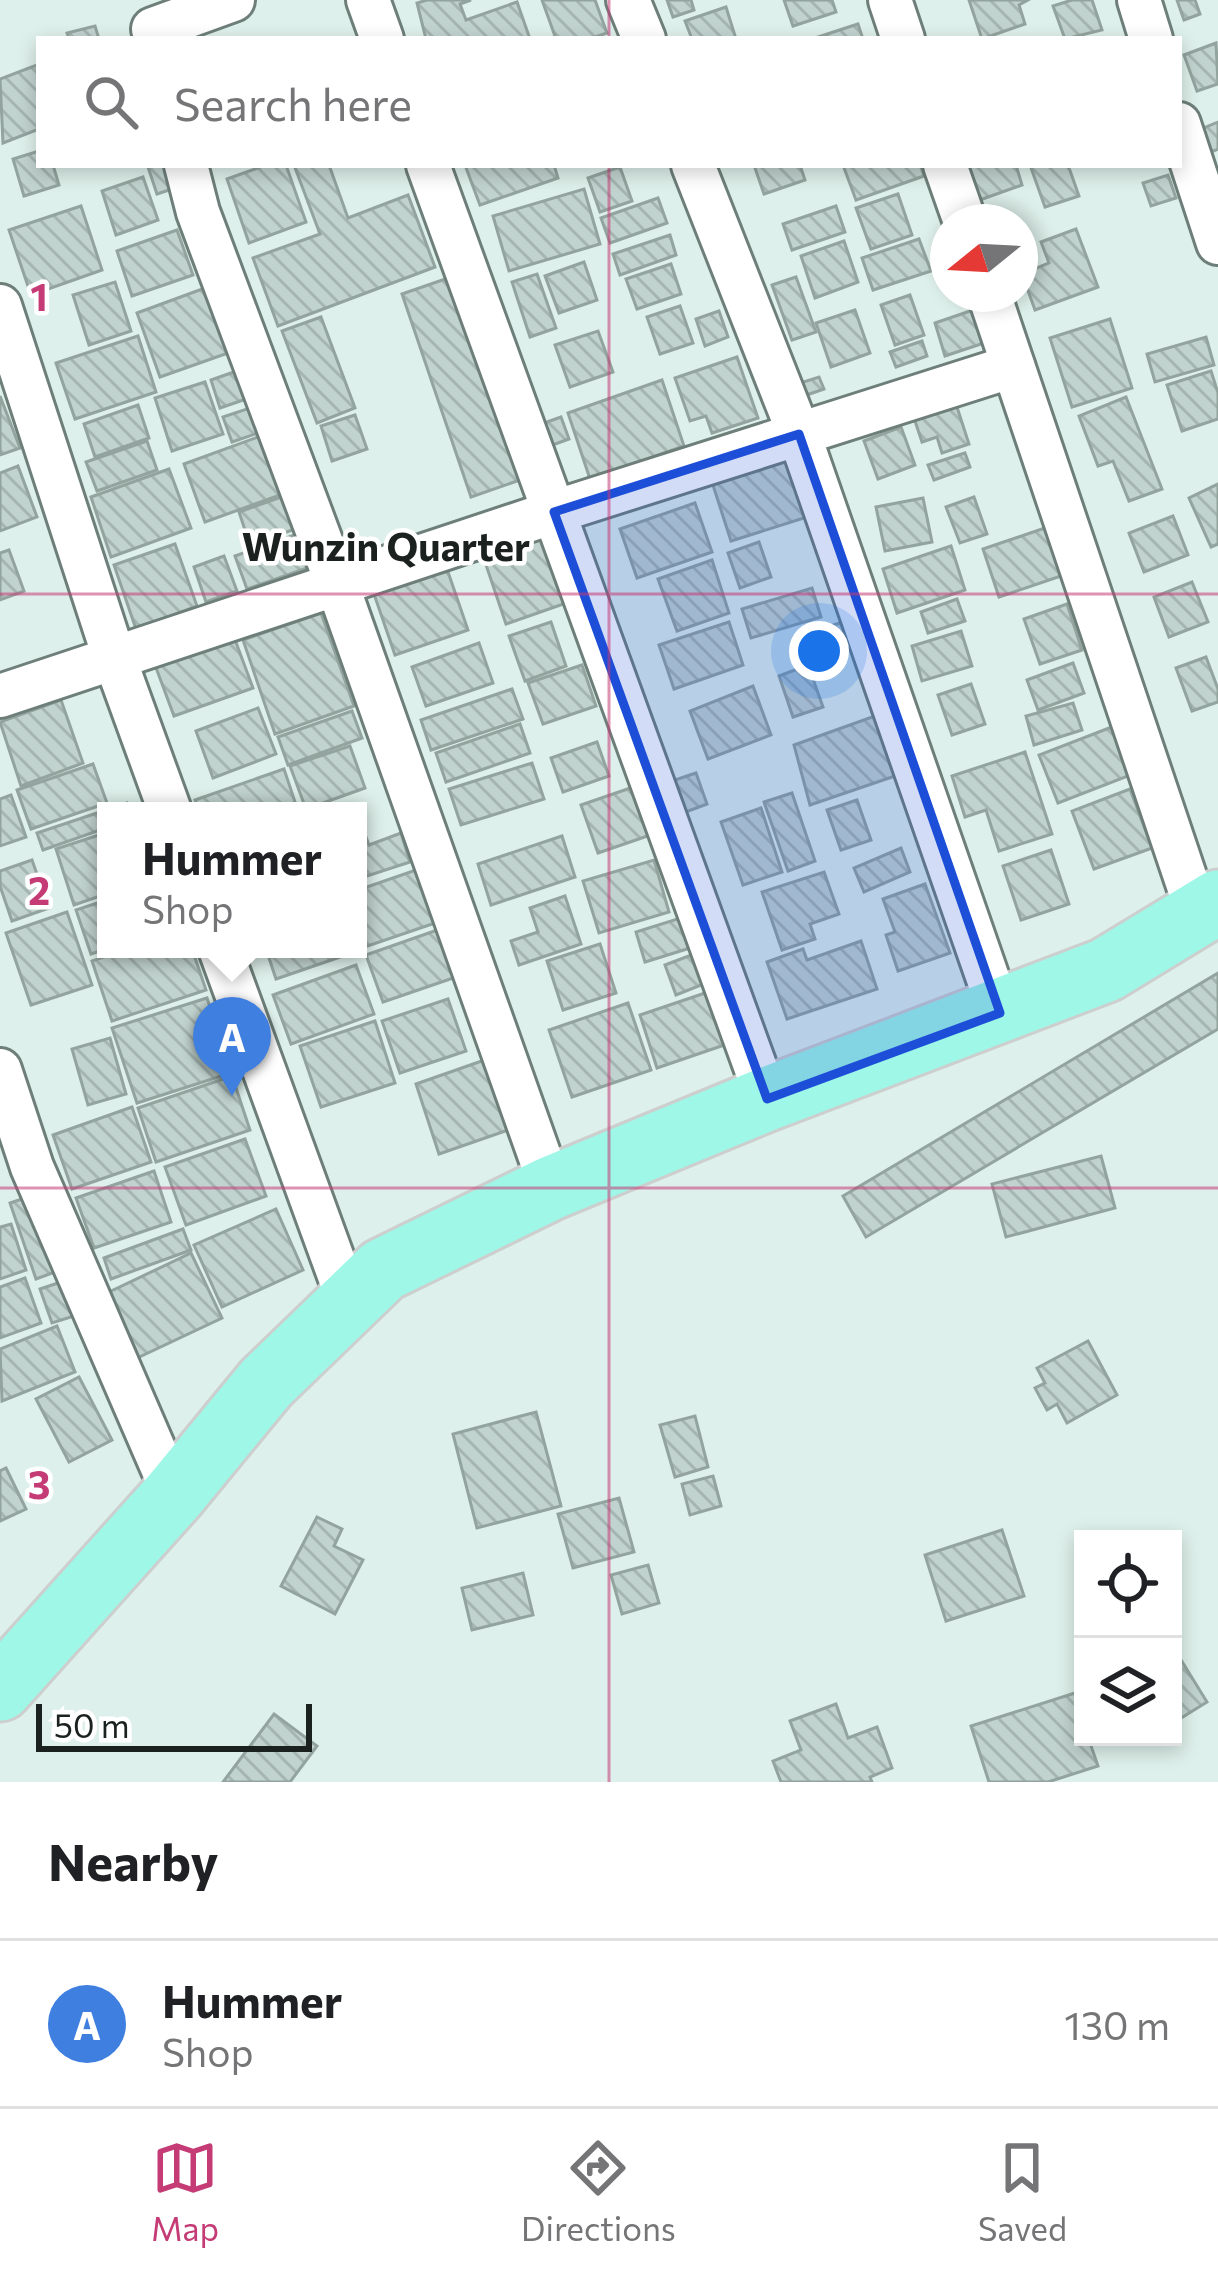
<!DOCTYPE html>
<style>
:root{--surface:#fff;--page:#f6f6f6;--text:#202124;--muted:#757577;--line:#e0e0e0;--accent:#c43b75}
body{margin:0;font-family:Commissioner,sans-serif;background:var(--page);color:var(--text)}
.controls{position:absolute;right:36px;bottom:36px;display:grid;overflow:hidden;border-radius:0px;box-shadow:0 6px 18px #0003}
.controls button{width:108px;height:108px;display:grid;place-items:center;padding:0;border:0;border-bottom:3px solid var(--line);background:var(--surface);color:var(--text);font:60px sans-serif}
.compass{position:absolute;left:930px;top:204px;width:108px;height:108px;border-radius:50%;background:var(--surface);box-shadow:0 6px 18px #0003;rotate:252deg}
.scale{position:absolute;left:36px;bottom:30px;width:276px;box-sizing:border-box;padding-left:12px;border:6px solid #1a211f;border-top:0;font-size:33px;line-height:42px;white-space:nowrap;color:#1a211f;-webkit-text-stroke:9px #fff;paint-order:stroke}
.you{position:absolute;left:819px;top:651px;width:42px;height:42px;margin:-30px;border:9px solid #fff;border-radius:50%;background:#1a73e8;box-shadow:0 0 0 18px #1a73e833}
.badge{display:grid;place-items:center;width:78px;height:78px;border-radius:50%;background:var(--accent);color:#fff;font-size:39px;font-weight:700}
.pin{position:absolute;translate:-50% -99px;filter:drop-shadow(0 3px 6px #0008)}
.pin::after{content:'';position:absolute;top:63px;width:42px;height:36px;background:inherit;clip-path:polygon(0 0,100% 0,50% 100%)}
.popup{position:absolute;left:97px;top:802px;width:270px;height:156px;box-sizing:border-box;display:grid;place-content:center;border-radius:0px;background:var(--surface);filter:drop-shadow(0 3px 9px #0005);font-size:39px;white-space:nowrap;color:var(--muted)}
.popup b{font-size:45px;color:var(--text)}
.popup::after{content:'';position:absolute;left:50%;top:100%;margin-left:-24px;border:24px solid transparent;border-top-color:var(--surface)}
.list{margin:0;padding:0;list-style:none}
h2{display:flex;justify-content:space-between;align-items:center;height:156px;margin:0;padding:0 48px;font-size:51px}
h2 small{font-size:39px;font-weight:400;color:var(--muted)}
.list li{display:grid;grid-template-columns:78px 1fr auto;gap:36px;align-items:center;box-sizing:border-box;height:168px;padding:0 48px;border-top:3px solid var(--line)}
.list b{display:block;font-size:45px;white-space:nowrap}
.list p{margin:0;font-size:39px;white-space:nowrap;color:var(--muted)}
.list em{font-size:39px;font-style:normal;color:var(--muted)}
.icon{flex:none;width:66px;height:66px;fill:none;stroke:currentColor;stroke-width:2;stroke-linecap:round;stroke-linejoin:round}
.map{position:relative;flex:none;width:1218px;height:1782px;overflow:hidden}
.search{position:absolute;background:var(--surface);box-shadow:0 6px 18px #0003;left:36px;right:36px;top:36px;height:132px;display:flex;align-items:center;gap:30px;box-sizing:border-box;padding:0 42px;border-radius:0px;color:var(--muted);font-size:45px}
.sheet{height:324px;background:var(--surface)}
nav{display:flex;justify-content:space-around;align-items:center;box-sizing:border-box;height:168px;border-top:3px solid var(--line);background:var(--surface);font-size:33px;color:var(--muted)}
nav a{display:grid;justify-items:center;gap:6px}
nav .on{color:var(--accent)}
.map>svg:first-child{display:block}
</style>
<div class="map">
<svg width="1218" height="1782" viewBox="0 0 1218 1782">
<defs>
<pattern id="building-back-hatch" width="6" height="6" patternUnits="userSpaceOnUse" patternTransform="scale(3)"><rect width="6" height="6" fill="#c1d3cf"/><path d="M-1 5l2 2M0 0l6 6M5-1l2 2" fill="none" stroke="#a5b5b1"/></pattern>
</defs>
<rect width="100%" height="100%" fill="#def0eb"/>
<g fill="url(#building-back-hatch)" stroke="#93a49f" stroke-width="3">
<path d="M427 0H471L460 4 466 20 517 2 530 39H426L417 3Z"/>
<path d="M542 0H595L607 33 589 39H556Z"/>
<path d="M667 0H691L694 10 673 17Z"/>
<path d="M784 0H832L836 12 793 26Z"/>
<path d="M969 0H1028L1019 5 1025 24 982 39Z"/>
<path d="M1072 0H1092L1102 30 1065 39 1053 6Z"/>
<path d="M1177 0H1195L1200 14 1184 20Z"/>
<path d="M726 7 736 39H692L685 21Z"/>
<path d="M858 24 863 39H812Z"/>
<path d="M95 26 99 39H69L67 33Z"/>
<path d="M1216 43 1218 84 1197 91 1184 55Z"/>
<path d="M37 65 39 129 3 143 0 79Z"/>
<path d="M1218 122V149L1209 153 1201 129Z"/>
<path d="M39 151V165H53L59 185 24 196 13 159Z"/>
<path d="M176 165 184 185 157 194 148 167Z"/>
<path d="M266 165H286L306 222 249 243 227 179Z"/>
<path d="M294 165H329L348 218 408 195 435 267 278 326 253 258 320 234Z"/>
<path d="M465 165H554L558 178 480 205Z"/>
<path d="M754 165H800L805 180 764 194Z"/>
<path d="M843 165H920L924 176 856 200Z"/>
<path d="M965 165H1016L1022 185 977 201Z"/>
<path d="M1030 165H1068L1079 196 1045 207Z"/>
<path d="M620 167 632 201 600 212 588 178Z"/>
<path d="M1168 175 1176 198 1151 206 1143 183Z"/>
<path d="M143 177 158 220 116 235 102 191Z"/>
<path d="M584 189 600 244 509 271 493 216Z"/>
<path d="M898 194 912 235 871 249 856 208Z"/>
<path d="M658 198 667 223 610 243 601 218Z"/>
<path d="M81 206 102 270 31 295 9 230Z"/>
<path d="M836 206 845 232 792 250 783 224Z"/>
<path d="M1076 229 1098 287 1035 310 1022 274 1049 263 1041 242Z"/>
<path d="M177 230 193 275 132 296 117 251Z"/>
<path d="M670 235 676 255 620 275 613 254Z"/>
<path d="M919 239 931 271 873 290 862 258Z"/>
<path d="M844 241 858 282 815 298 801 256Z"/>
<path d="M584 262 597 300 559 313 545 276Z"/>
<path d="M671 264 681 294 637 309 626 279Z"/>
<path d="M537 274 556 328 530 337 512 282Z"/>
<path d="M454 276 523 479 471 497 402 294Z"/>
<path d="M796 277 816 332 792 340 772 285Z"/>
<path d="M115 282 131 331 89 345 73 295Z"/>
<path d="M205 288 228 353 160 377 137 313Z"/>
<path d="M910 295 924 335 895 345 881 305Z"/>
<path d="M680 306 693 343 660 354 647 317Z"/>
<path d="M976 309 987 342 945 356 935 323Z"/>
<path d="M855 310 870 353 831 367 816 323Z"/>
<path d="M719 311 728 337 705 346 696 319Z"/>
<path d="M321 317 355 408 317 423 282 331Z"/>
<path d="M1110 319 1132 388 1072 407 1050 338Z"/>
<path d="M598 331 613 372 570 387 555 345Z"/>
<path d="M138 336 156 392 75 419 56 363Z"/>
<path d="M1206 337 1214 365 1155 382 1147 354Z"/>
<path d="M922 341 927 356 896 367 890 352Z"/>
<path d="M737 357 758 418 712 433 706 416 690 421 675 378Z"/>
<path d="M248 367 258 395 220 408 211 380Z"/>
<path d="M1211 371 1218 393V419L1182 431 1167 385Z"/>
<path d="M819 377 824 389 798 398 794 385Z"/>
<path d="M662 380 684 446 590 479 568 413Z"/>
<path d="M205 382 223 434 172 451 155 398Z"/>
<path d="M0 396 20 448 0 455Z"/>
<path d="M1126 397 1162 489 1129 501 1113 461 1098 466 1079 416Z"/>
<path d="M955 401 969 444 942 453 937 437 922 442 913 415Z"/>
<path d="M262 404 270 429 232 442 223 417Z"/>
<path d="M138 405 149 438 95 457 84 424Z"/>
<path d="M355 415 367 449 332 461 321 426Z"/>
<path d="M561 417 569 439 544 448 536 426Z"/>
<path d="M901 427 915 465 878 479 864 441Z"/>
<path d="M269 433 291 491 205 522 184 464Z"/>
<path d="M147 441 157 470 97 491 86 462Z"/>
<path d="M965 453 970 467 934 480 928 465Z"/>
<path d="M786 455 807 517 731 541 711 479Z"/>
<path d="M18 466 37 517 0 531V473Z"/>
<path d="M169 469 191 528 111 557 91 497Z"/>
<path d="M1218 484V544L1211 547 1189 498Z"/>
<path d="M287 495 298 528 250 545 239 512Z"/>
<path d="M974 497 987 534 960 543 946 507Z"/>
<path d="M923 498 932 542 885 551 876 507Z"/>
<path d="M695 503 712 552 637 578 620 529Z"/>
<path d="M1173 516 1188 555 1144 572 1129 533Z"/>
<path d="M1045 528 1061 576 999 597 983 549Z"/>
<path d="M300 533 313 566 247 589 235 556Z"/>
<path d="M547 537 569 602 506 624 484 559Z"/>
<path d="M759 542 771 577 740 588 728 553Z"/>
<path d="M175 544 197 606 136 629 114 565Z"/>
<path d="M951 546 965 590 897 613 883 569Z"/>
<path d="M9 550 24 591 0 600V553Z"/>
<path d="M224 556 237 591 206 602 194 567Z"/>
<path d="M712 560 729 613 677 631 658 579Z"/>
<path d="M447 569 468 630 395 655 374 594Z"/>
<path d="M1192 582 1208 622 1169 637 1154 597Z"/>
<path d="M812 588 821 617 751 638 742 609Z"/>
<path d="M957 599 965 621 928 633 921 612Z"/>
<path d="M1067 604 1082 650 1040 664 1024 619Z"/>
<path d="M321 613 354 706 275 734 243 640Z"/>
<path d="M846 621 854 646 832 654 824 628Z"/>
<path d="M551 622 566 666 525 681 509 636Z"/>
<path d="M729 622 743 665 674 689 659 645Z"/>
<path d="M961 631 972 666 922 681 912 646Z"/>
<path d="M234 637 253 688 174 716 155 665Z"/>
<path d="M479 643 493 683 426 706 412 667Z"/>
<path d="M1206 657 1218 689V702L1192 711 1176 668Z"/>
<path d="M1073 663 1084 693 1038 710 1027 680Z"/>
<path d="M582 665 596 706 543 724 528 683Z"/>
<path d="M808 665 823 707 793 717 779 676Z"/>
<path d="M971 684 985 724 952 735 938 695Z"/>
<path d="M753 686 771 735 708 759 690 711Z"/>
<path d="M512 689 523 719 431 750 421 720Z"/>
<path d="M61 700 83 763 21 786 0 722Z"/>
<path d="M1073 703 1082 730 1034 745 1026 716Z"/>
<path d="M258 708 276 754 213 778 196 731Z"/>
<path d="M352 711 362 738 288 765 278 737Z"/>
<path d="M875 716 895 776 810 805 794 745Z"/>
<path d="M1122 723 1141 771 1058 803 1039 755Z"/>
<path d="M520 724 530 753 446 782 436 753Z"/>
<path d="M597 742 609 776 563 792 551 758Z"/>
<path d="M350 746 365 788 306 809 290 766Z"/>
<path d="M1025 752 1052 834 999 851 986 810 965 817 952 776Z"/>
<path d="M532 763 544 799 461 825 449 789Z"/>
<path d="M93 764 107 803 31 829 17 790Z"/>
<path d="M284 769 298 811H199L195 800Z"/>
<path d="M696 773 707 804 683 813 672 781Z"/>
<path d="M645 783 662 831 598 853 581 805Z"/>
<path d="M1130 789 1152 848 1094 869 1072 811Z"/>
<path d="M792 793 815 861 788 871 764 802Z"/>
<path d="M11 795 26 837 0 846V799Z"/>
<path d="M857 800 871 840 841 850 827 810Z"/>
<path d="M127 803 130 811H106V828L43 850 37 833Z"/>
<path d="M761 808 782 872 743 885 721 822Z"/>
<path d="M358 816 369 845 401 833 410 862 358 879Z"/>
<path d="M102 834 106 846V894L74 905 56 849Z"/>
<path d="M562 836 575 877 491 905 478 864Z"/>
<path d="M901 848 910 872 864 892 854 868Z"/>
<path d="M1051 850 1069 904 1021 920 1003 866Z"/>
<path d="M32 860 49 908 12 921 0 886V871Z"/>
<path d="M654 860 669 912 599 933 583 881Z"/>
<path d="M419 869 438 922 359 949 358 890Z"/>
<path d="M824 872 839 914 810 924 815 939 782 950 762 892Z"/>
<path d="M925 884 950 953 898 971 886 935 895 932 883 899Z"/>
<path d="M565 896 581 944 519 965 511 941 538 932 530 908Z"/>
<path d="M106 900V949L91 954 76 910Z"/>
<path d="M67 912 92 985 31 1005 6 933Z"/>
<path d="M690 915 700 945 645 962 636 932Z"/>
<path d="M443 928 459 976 383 1002 366 955Z"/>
<path d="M861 941 877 989 787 1019 767 962 803 949 807 960Z"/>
<path d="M600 944 616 993 563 1010 547 961Z"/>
<path d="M127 949H192L206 990 112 1021 92 961Z"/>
<path d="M266 949H341L343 956 276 979Z"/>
<path d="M702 951 714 980 676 995 665 965Z"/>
<path d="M356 965 374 1014 291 1044 273 995Z"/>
<path d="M1218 973V1029L866 1237 843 1196Z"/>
<path d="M717 989 736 1041 657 1068 640 1015Z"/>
<path d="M207 998 231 1073 137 1103 112 1028Z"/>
<path d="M448 999 466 1051 400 1073 382 1021Z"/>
<path d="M628 1003 651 1070 572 1097 549 1030Z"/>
<path d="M375 1021 395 1083 321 1107 300 1046Z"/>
<path d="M110 1038 126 1094 88 1105 72 1049Z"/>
<path d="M496 1056 520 1126 439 1154 416 1084Z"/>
<path d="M232 1076 250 1130 156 1162 138 1108Z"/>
<path d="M132 1107 151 1162 72 1189 53 1135Z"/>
<path d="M245 1139 266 1196 186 1225 165 1167Z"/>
<path d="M1101 1156 1115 1208 1006 1237 992 1184Z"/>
<path d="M154 1171 171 1222 94 1248 76 1198Z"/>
<path d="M34 1195 60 1270 36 1279 10 1203Z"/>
<path d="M276 1209 303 1270 222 1307 194 1245Z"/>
<path d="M11 1224 26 1270 0 1279V1227Z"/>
<path d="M183 1229 191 1250 111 1279 104 1258Z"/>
<path d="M191 1253 222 1318 135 1359 105 1294Z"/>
<path d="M25 1278 41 1323 0 1338V1287Z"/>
<path d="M61 1282 74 1316 52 1323 40 1289Z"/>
<path d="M57 1326 75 1372 2 1401 0 1349Z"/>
<path d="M1088 1341 1117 1395 1067 1423 1057 1404 1047 1410 1035 1388 1045 1383 1037 1368Z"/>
<path d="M79 1377 112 1440 69 1462 36 1399Z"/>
<path d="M536 1412 561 1506 477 1528 453 1434Z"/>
<path d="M695 1416 708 1467 675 1477 660 1425Z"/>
<path d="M6 1468 26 1509 0 1521V1471Z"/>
<path d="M713 1476 721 1506 690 1515 682 1484Z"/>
<path d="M619 1498 634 1552 573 1568 558 1514Z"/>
<path d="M317 1517 342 1529 334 1546 363 1560 335 1614 281 1586Z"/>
<path d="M1002 1530 1024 1596 946 1621 925 1555Z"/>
<path d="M648 1565 659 1603 622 1614 611 1575Z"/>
<path d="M523 1573 533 1615 472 1630 462 1588Z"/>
<path d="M1173 1647 1207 1702 1173 1723Z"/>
<path d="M1075 1693 1083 1720V1737H1088L1098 1766 1048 1782H989L971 1726Z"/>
<path d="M836 1704 848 1738 877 1727 892 1768 870 1777 872 1782H781L773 1761 801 1750 790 1721Z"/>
<path d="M274 1714 317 1746 290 1782H223Z"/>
</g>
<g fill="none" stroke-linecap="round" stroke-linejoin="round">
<defs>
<g id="minor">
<path d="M368 0 382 39"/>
<path d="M628 0 644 39"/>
<path d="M890 0 903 39"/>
<path d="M1139 0 1151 39"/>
<path d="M153 29 233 0"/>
<path d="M1179 124 1218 243"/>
<path d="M186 165 198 212 337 584 551 1188"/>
<path d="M428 165 767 1099"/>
<path d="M693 165 799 434 1000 1013"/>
<path d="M945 165 965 222"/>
<path d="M989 294 1198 915"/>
<path d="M0 306 114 657 170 811"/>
<path d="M0 696 554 512 1013 366"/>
<path d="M220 949 348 1300"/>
<path d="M0 1070 32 1167 174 1495"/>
</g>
<path id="primary" d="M0 1689 174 1495 266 1383 383 1270 551 1188 767 1099 1106 970 1218 902"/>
</defs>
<use href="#minor" stroke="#6e7f7a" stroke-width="48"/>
<use href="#primary" stroke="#cdcece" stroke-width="69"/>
<use href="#minor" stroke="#fff" stroke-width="42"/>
<use href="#primary" stroke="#9ef7e7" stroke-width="63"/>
</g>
<path fill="#1d4ed8" fill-opacity="0.2" stroke="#1d4ed8" stroke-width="9" stroke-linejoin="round" d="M799 434 1000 1013 767 1099 554 512Z"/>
<path fill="none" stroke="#c43b75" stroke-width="3" stroke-opacity="0.55" d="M609 0V39M609 165V1782M0 594H1218M0 1188H1218"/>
<g text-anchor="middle" stroke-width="9" stroke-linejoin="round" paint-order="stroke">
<g font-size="39" font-weight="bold" fill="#1a211f" stroke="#fff">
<text x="386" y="561">Wunzin Quarter</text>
</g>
</g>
<g font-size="39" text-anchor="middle" font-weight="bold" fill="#c43b75" stroke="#fff" stroke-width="9" stroke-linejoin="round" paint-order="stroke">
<text x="39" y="311">1</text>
<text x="39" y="905">2</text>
<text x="39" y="1499">3</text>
</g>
</svg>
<div class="controls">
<button><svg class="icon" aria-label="locate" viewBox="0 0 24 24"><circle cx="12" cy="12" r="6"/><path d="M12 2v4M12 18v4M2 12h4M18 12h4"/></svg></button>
<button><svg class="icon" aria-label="layers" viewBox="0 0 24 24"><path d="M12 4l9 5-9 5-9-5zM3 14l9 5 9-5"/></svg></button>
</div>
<svg class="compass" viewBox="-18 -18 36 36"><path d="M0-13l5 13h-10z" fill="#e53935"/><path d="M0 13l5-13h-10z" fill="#757577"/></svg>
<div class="scale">50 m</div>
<div class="you"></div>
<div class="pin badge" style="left:232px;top:1096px;background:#3f7fe0">A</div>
<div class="popup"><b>Hummer</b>Shop</div>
<div class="search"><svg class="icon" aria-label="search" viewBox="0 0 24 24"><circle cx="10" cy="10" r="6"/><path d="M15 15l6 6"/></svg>Search here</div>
</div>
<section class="sheet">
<h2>Nearby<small></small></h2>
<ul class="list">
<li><span class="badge" style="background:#3f7fe0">A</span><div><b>Hummer</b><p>Shop</p></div><em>130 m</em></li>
</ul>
</section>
<nav>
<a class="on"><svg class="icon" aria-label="map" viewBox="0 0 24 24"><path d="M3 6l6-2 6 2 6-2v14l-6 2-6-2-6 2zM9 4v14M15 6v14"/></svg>Map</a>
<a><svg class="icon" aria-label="directions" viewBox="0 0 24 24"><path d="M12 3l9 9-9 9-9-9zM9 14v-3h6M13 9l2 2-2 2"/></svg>Directions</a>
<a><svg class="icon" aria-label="saved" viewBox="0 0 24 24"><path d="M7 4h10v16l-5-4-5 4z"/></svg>Saved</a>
</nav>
